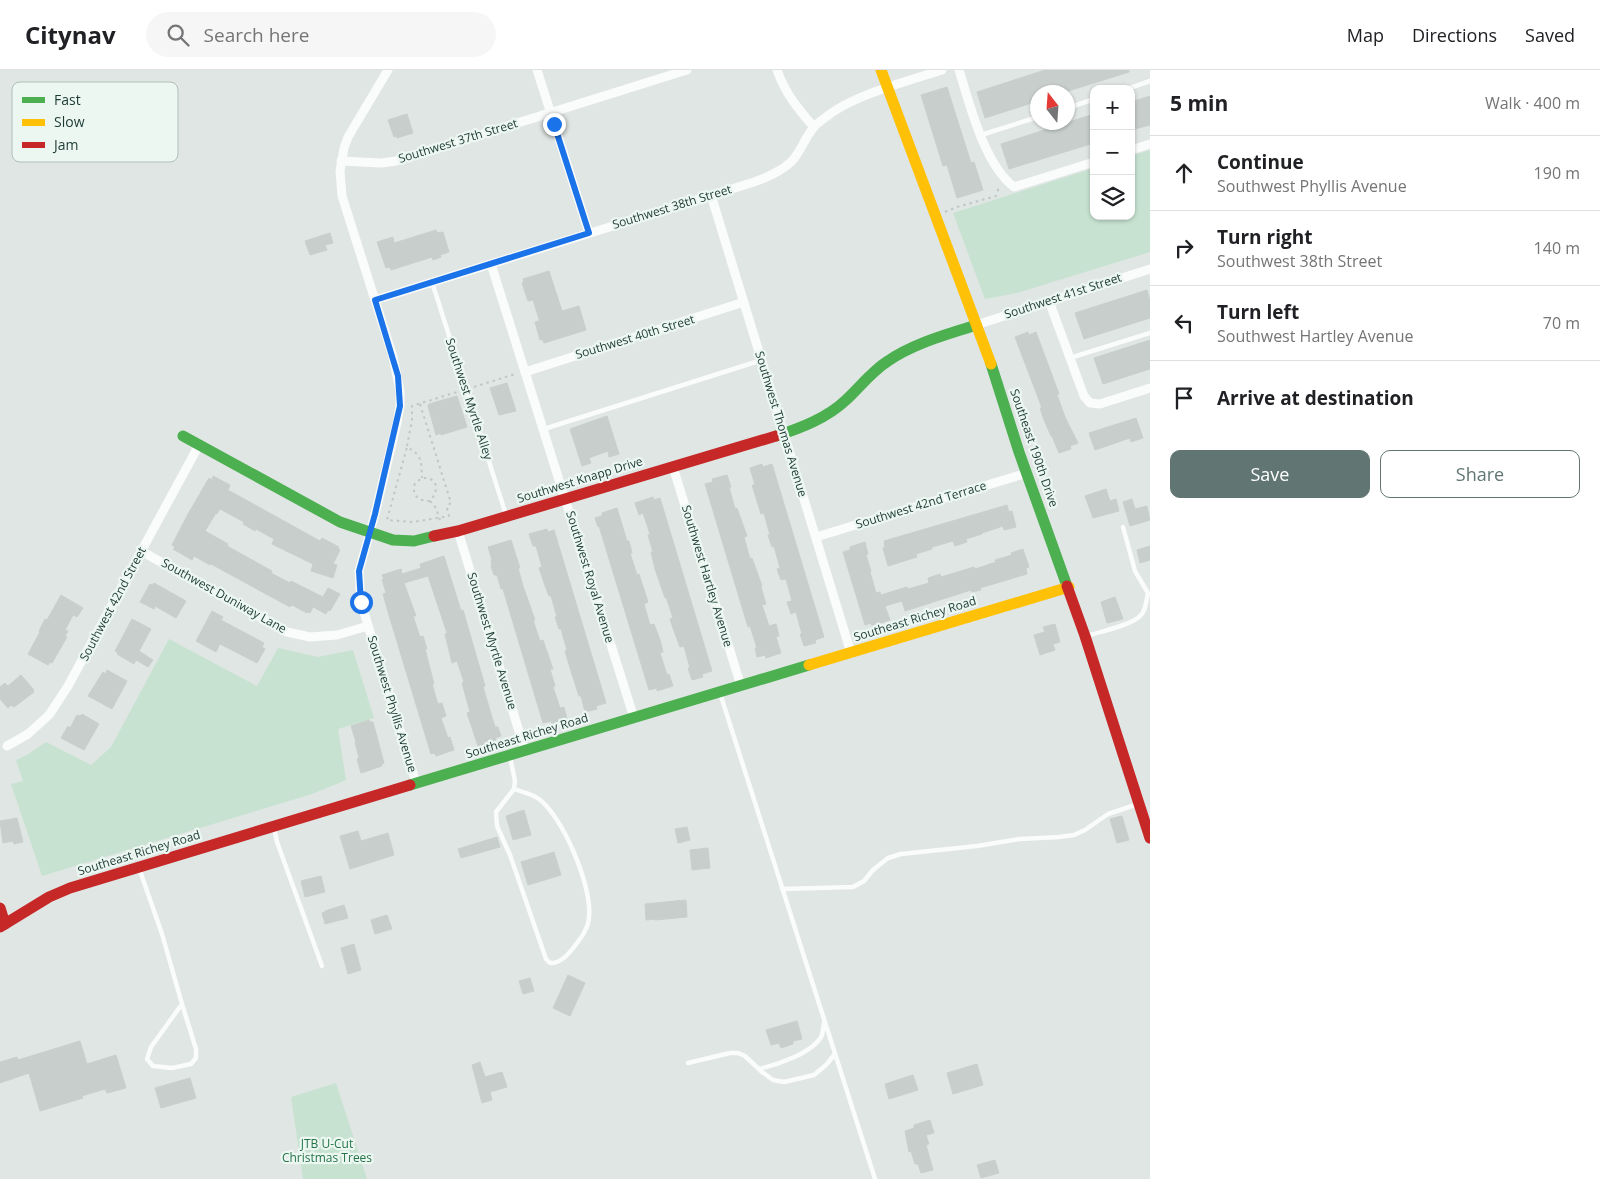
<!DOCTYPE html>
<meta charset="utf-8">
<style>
:root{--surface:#fff;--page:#f6f6f6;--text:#202124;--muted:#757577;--line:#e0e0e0;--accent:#617672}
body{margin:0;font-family:"Open Sans",sans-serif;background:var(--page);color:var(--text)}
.controls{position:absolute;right:15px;top:15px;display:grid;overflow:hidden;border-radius:10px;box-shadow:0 1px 4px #0004}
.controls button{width:45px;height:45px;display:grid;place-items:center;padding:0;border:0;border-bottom:1px solid var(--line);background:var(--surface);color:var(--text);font:25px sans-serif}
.compass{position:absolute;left:1030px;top:15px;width:45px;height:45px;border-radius:50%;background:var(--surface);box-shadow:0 1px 4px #0004;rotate:343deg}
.stop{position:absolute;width:15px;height:15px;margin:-11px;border:4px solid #1a73e8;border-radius:50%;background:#fff}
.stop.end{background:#1a73e8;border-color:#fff;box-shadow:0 1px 5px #0008}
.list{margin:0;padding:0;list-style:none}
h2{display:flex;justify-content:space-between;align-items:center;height:65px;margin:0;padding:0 20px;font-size:21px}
h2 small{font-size:16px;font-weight:400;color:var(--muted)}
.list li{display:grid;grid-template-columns:32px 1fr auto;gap:15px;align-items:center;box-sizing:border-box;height:75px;padding:0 20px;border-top:1px solid var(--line)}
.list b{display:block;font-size:19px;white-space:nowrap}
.list p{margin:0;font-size:16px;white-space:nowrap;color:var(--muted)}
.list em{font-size:16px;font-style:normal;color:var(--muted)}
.actions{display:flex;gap:10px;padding:15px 20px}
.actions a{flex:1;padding:11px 0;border:1px solid var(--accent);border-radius:10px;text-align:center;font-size:18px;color:var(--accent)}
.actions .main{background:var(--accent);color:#fff}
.icon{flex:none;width:28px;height:28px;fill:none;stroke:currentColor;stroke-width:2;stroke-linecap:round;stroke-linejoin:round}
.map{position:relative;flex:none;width:1150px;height:1109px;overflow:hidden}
header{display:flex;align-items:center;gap:30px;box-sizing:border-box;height:70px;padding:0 25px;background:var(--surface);border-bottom:1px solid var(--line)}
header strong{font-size:24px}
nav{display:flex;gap:28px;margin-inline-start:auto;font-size:18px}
.search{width:350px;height:45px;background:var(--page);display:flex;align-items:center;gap:12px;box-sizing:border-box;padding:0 18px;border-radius:28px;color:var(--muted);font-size:19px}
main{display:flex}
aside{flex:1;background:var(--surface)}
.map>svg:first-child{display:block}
</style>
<header>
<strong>Citynav</strong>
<div class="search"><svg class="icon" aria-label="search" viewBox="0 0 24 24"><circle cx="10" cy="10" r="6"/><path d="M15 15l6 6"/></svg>Search here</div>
<nav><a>Map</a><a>Directions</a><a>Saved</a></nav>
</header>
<main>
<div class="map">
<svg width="1150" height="1109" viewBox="0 0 1150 1109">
<rect width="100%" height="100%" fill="#e0e6e4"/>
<g fill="#c7e2d1">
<path d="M1150 80V182L1017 223 985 229 953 143 1094 98V146H1131V86Z"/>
<path d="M169 569 257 616 278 578 318 587 353 580 374 648 338 659 346 710 312 724 42 806 11 714 23 711 16 690 27 685 46 672 91 695 111 677Z"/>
<path d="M336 1013 367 1109H303L291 1027Z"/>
</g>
<g fill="#c7cecb" stroke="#c8cfcd">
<path d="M1045 0H1129V2L1065 22H1038V31L985 48 977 22Z"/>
<path d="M947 17 971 93 974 92 983 120 957 128 947 95 943 96 921 25Z"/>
<path d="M1150 26V55L1131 60V32Z"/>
<path d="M407 44 413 63 397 68V66L394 67 388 50Z"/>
<path d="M1094 44V73L1009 99 1001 74Z"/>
<path d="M436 160 437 163 443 162 449 182 440 185 441 187 433 190 432 187 391 200 390 197 386 198 377 172 393 167 394 173Z"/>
<path d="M330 163 333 173 325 175 327 180 310 185 305 171Z"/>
<path d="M549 201 562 241 579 236 586 260 544 273 542 269 540 270 535 252 539 251V249L533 230 528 231 522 213 524 212 523 209Z"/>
<path d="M1147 220 1150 231V248L1084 269 1075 243Z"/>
<path d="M1028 262 1029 265 1036 262 1059 324 1057 325 1065 347 1078 373 1070 376 1071 379 1059 383 1052 366H1051L1044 350 1040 338H1042L1015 267Z"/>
<path d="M1150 270V299L1103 314 1094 288Z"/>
<path d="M507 313 516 341 499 345 490 318Z"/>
<path d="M457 326 467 357 441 365V363L436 365 428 336 429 334Z"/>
<path d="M607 346 619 384 609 387 608 381 597 385 589 388 591 393 582 396 570 359Z"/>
<path d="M1136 348 1143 368 1131 372 1130 368 1095 380 1089 363Z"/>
<path d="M762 394 763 397 772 394 824 567 815 570 816 573 804 576 800 564H802L796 542 791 544 787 532 792 531 786 509 781 510 777 499 780 498 774 476 772 477 768 465H770L764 443 761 444 752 415H755L750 398Z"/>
<path d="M727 405 731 417H729L735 439 737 438 747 466 744 467 750 489 752 488 762 516 761 517 766 534 762 535 769 556 776 554 779 566 776 567 781 583 766 588 765 585 757 587 755 578H757L750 556 748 557 705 414 713 412 712 409Z"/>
<path d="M213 406 230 415 228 420 320 471 322 468 339 477 338 479 340 480 333 494 337 495 333 508 311 501 313 494 272 474 274 469 256 459 255 461 243 454 244 452 220 439 217 444 216 443 205 461 228 474 227 476 272 501 271 503 290 513 291 511 323 527 328 518 340 524 330 541 328 540 326 544 313 537 310 543 308 542 307 543 292 535 290 537 211 494 210 495 194 486 192 490 173 479 175 477 172 475 188 444 209 408 212 410Z"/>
<path d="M1106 419 1110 431 1116 429 1119 441 1093 448 1085 426Z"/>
<path d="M653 427 654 430 660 428 712 601 702 604 703 607 692 610 688 598H690L684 576 680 577 674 561 670 549 673 548 666 527 665 528 655 499 651 482H653L648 465 650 464 643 443 639 445 635 433Z"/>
<path d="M1132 429 1135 439 1147 436 1150 450 1130 456 1123 432Z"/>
<path d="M1007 435 1009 442 1012 441 1016 457 1004 460 1003 456 982 463V464L966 469 967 472 955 476 953 471 932 477V479L916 484 917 487 888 496 883 478 885 477 884 471Z"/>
<path d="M617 438 627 471H629L632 483H630L637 505 639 504 648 532 644 534 650 555 654 554 660 570 663 582 660 583 667 605 669 604 673 616 657 621V618L649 620 599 456 598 457 595 448 602 446V443Z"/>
<path d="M547 459 548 462 554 460 606 633 596 636 597 639 585 642 581 626H579L570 598 565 581 567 580 561 559H559L555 547H557L551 526H549L543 510 539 498 542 497 536 476H533L529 464Z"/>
<path d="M511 470 520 498H518L523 516 535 550H533L540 571 543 570 553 599H550L555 616 553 617 560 638 564 637 567 649 552 654 551 651 543 653 503 519H501L497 505H494L491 496H492L491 490H492L488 477Z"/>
<path d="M865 472 868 484 866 485 871 501 870 502 876 523 880 522 881 525 907 517 908 519 929 513 928 508 940 504 941 507 974 497 975 499 996 492 995 490 1012 485 1011 483 1023 479 1029 497 1026 498 1027 504 980 518 981 520 972 522 971 520 905 541 902 531 885 536 890 550 872 556 871 553 865 555 843 482 850 480V477Z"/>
<path d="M1150 476V490L1140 493 1137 480Z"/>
<path d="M444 486 461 541 463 540 485 616 483 617 495 657H498L501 666 495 668 496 670 478 676 467 643 470 642 462 613 464 612 457 591 452 593 445 564 447 563 428 506 404 513 416 546H413L420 567 423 566 427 579H425L434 614H432L438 634 442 633 446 646 441 648 448 668 450 667 454 680 436 686 435 683 431 684 389 545 383 524 386 523 382 509H384L382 505 401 499 402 504 421 498 420 494Z"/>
<path d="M154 513 186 531 176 548 155 536 154 539 140 532 150 514 153 515Z"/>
<path d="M61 525 83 538 77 547 73 545 65 560 68 561 65 566 67 567 52 593 50 592 48 595 28 584 40 562 39 561 45 549 47 550Z"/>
<path d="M1115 527 1123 549 1107 553 1101 532Z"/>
<path d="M212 541 223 547 221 550 264 573 262 577 265 579 257 593 220 574 216 582 196 571Z"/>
<path d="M132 549 151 559 139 581 153 590 148 597 136 590 134 594 117 584 118 583 115 581Z"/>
<path d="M1055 554 1060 572 1053 574 1055 580 1040 585 1034 565 1045 562 1043 557Z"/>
<path d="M107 600 127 611 112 639 88 626 103 602 106 604Z"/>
<path d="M21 605 34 620 33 621 34 622 14 637 11 635 8 638 0 629V617L5 613 8 616Z"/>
<path d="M82 644 99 654 84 680 61 668 68 656 70 658 77 645 80 646Z"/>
<path d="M369 650 370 652H373L384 693 382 694V696L361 703 357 689 359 688 355 672H356L351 656Z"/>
<path d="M524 740 531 765 513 770 506 746Z"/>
<path d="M1122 746 1129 770 1117 773 1110 749Z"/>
<path d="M17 748 23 772 14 774 13 771 3 773 0 751Z"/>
<path d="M687 757 690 770 678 773 675 759Z"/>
<path d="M358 761 361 771 388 763 394 785 350 799 340 766Z"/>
<path d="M497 767 500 777 461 788 458 779Z"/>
<path d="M708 778 710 798 692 800 690 780Z"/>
<path d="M554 782 561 805 528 815 521 792Z"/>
<path d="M321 806 325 822 305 827 301 811Z"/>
<path d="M686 830 687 847 655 850V849L646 850 645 834Z"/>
<path d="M344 835 348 848 325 854 322 843 325 842V841Z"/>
<path d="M387 845 392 859 375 864 371 850Z"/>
<path d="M354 874 361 900 348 904 341 878Z"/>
<path d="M568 905 585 913 570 946 553 938Z"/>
<path d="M530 908 534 921 523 924 519 911Z"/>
<path d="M797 951 802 969 793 971V974L781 978 779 973 771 975 766 960Z"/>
<path d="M80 971 87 994 116 985 126 1018 107 1023 105 1019 82 1026 83 1028 40 1041 29 1003 0 1013V992L17 987 18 990Z"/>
<path d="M480 992 485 1007 502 1002 507 1017 490 1022 492 1030 482 1033 472 995Z"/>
<path d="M977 994 983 1015 953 1024 947 1003Z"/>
<path d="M913 1005 918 1020 889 1029 885 1014Z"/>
<path d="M190 1008 196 1028 161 1038 155 1018Z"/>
<path d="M930 1050 934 1063 926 1065 929 1074 926 1075 933 1100 921 1103 918 1094H915L911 1081 909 1082 905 1061 914 1058V1055Z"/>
<path d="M995 1090 999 1103 981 1108 977 1095Z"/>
</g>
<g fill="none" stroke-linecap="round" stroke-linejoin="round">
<g stroke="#bec8c6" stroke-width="2" stroke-dasharray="2.5 4" stroke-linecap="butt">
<path d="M945 142 957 137 996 126 999 117"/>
<path d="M474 317 515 304"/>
<path d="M420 334 451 433 448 435 447 438 449 446 413 452 387 450 407 377C423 386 421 391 422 408"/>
<path d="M407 376 412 350V336L460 321"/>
<path d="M430 431C419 431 411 426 415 413L422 408C439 407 439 421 430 431L436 438 441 453"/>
</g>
<g stroke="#fafbfb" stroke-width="4.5">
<path d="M1127 19 1150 11"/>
<path d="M1068 38 1094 29"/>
<path d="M981 65 1038 47"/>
<path d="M432 212 506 445"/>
<path d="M1070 288 1150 263"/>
<path d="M544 359 762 290"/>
<path d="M1087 566C1099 562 1132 555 1140 546 1146 541 1146 531 1148 523L1135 501 1123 457"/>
<path d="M720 623 875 1109"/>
<path d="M510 687 515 711 514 719 496 742 497 756 510 785 546 889 550 893C560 894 568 885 574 877 581 868 589 858 589 846 592 816 563 747 539 729 532 724 522 722 514 719"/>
<path d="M274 758 277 772 322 896"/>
<path d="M139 798 162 864 182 934 151 977 147 989 153 996 172 998 191 994 196 988V979L182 934"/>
<path d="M782 819 853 817 864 811 873 800 888 788 901 784 977 776 1020 769 1059 767 1074 765 1085 760 1108 744 1138 734"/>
<path d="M688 993 730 983H738L745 986 762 1002 773 1010 784 1012 814 1005 826 995 835 984"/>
<path d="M759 999C776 995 814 983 822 965 823 961 823 957 824 953"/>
</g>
<g stroke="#fafbfb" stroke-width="9">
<path d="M388 0 348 67 344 78 340 101 342 126 393 287 400 321V336L397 353 375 444 359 501 361 532 416 713"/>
<path d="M537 0 589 163"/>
<path d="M777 0C785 23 798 39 814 57"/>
<path d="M959 0C970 35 984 94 1014 117L1094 92"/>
<path d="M1131 80 1150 74"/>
<path d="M341 91 381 93 396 91 687 0"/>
<path d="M711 125 851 583"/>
<path d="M491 194 634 648"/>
<path d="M375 230 754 112C767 107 780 102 791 92 801 82 805 67 814 57 817 53 822 50 826 47 853 25 908 11 942 0"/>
<path d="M1049 231 1084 326 1090 333 1100 334 1150 318"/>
<path d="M976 255 1150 199"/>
<path d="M525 302 744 232"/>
<path d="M673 397 741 616"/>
<path d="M458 461 525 681"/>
<path d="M816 467 1027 403"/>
<path d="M141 481 287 562 310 567 337 565 368 556"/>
<path d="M7 676 28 664 49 645 68 616 199 375"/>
</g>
<g stroke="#4caf50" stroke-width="11">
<path d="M991 294 1019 382 1067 516"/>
<path d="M183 366 340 452 393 470 414 471 434 466"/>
<path d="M776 366C801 358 827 348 846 330 860 317 872 301 888 291 914 273 946 265 976 255"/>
<path d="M410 715 809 595"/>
</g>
<g stroke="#ffc107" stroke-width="11">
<path d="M881 0 991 294"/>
<path d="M809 595 1069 517"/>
</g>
<g stroke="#c62828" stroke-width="11">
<path d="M434 466 458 461 776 366"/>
<path d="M1067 516 1085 566 1150 768"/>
<path d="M0 838 5 854"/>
<path d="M0 857 49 827 70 818 410 715"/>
</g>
</g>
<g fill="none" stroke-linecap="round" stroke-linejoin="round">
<path stroke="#1a73e8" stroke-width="6" d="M361 532 359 501 375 444 400 336 398 306 375 230 589 163 554 54"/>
</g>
<g text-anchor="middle" stroke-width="4.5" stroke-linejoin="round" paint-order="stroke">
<g font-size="12" fill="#1d3a34" stroke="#edf7f2">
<text transform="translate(458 71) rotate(-17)" y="4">Southwest 37th Street</text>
<text transform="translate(672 137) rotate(-17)" y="4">Southwest 38th Street</text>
<text transform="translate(1063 226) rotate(-18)" y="4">Southwest 41st Street</text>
<text transform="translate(635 267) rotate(-17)" y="4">Southwest 40th Street</text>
<text transform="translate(469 329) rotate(72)" y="4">Southwest Myrtle Alley</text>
<text transform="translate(781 354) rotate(73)" y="4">Southwest Thomas Avenue</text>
<text transform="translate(1034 378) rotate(71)" y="4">Southeast 190th Drive</text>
<text transform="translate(580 410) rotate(-17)" y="4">Southwest Knapp Drive</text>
<text transform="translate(921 435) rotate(-17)" y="4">Southwest 42nd Terrace</text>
<text transform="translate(707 506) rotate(73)" y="4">Southwest Hartley Avenue</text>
<text transform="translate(590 507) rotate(73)" y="4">Southwest Royal Avenue</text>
<text transform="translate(224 526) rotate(29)" y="4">Southwest Duniway Lane</text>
<text transform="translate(113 534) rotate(-62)" y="4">Southwest 42nd Street</text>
<text transform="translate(915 549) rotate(-17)" y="4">Southeast Richey Road</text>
<text transform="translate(492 571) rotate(73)" y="4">Southwest Myrtle Avenue</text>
<text transform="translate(392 634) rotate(73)" y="4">Southwest Phyllis Avenue</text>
<text transform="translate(527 666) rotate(-17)" y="4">Southeast Richey Road</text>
<text transform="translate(139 783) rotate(-17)" y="4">Southeast Richey Road</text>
</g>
<g font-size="12" fill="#247449" stroke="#edf7f2">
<text x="327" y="1078">JTB U-Cut<tspan x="327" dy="14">Christmas Trees</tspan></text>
</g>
</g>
<rect x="12" y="12" width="166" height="80" rx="8" fill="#edf7f2" stroke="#afbeb9" stroke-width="1"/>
<rect x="22" y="27" width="23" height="6" fill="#4caf50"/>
<rect x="22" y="49" width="23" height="7" fill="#ffc107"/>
<rect x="22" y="72" width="23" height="6" fill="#c62828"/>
<g font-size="14" fill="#1d3a34">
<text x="54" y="35">Fast</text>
<text x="54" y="57">Slow</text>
<text x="54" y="80">Jam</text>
</g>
</svg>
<div class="controls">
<button>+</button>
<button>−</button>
<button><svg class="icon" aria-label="layers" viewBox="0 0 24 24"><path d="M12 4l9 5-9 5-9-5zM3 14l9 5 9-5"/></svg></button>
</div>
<svg class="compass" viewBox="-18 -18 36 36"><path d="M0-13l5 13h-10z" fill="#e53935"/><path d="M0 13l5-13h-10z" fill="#757577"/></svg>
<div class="stop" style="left:361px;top:532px"></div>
<div class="stop end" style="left:554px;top:54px"></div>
</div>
<aside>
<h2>5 min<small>Walk · 400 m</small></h2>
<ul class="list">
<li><svg class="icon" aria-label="ahead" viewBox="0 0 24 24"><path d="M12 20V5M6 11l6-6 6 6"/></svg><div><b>Continue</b><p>Southwest Phyllis Avenue</p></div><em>190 m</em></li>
<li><svg class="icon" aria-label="right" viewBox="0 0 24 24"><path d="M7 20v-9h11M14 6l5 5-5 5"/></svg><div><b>Turn right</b><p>Southwest 38th Street</p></div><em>140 m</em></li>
<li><svg class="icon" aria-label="left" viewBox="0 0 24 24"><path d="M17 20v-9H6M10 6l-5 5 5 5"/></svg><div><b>Turn left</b><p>Southwest Hartley Avenue</p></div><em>70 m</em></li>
<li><svg class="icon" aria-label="arrive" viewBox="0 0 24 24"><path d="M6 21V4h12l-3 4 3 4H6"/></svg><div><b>Arrive at destination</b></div></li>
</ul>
<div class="actions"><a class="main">Save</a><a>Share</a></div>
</aside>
</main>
